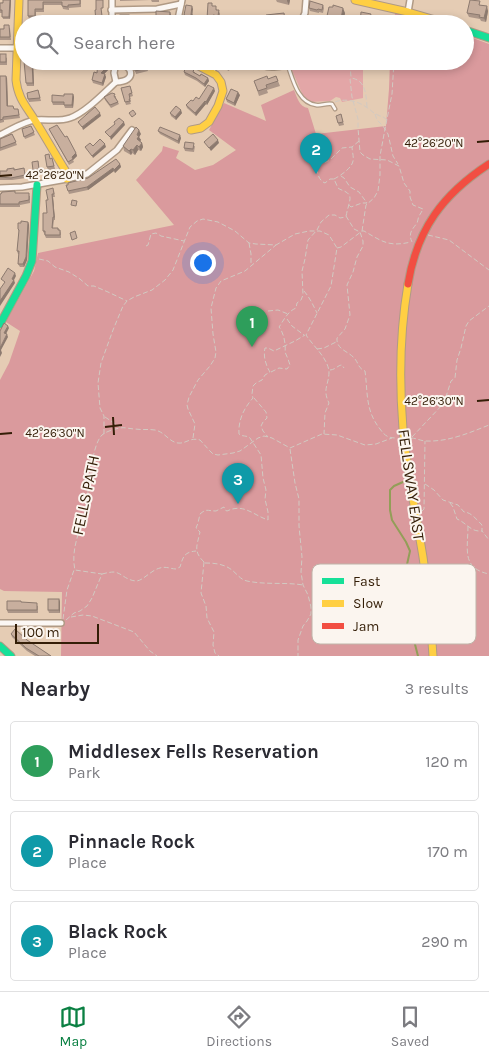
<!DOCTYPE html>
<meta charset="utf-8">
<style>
:root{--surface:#fff;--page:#f2f2f3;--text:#2b2b33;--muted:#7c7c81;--line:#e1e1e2;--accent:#0b8043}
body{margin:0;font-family:Karla,sans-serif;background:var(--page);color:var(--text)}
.scale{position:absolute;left:15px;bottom:12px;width:84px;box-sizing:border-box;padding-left:5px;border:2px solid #341e07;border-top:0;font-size:14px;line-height:18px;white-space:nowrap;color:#341e07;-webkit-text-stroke:4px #fbf5ef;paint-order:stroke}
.you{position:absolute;left:202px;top:262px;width:18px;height:18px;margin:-12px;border:4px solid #fff;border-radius:50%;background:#1a73e8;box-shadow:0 0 0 8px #1a73e833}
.badge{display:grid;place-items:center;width:32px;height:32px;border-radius:50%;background:var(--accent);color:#fff;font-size:16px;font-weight:700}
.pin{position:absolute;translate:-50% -41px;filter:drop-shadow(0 1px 2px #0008)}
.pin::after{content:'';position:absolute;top:26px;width:18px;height:15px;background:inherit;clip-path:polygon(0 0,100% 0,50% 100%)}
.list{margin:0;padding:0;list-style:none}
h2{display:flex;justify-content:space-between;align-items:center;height:65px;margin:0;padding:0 20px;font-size:21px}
h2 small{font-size:16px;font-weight:400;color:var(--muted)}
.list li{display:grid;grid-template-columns:32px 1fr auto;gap:15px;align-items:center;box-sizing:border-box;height:80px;margin:0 10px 10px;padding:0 10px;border:1px solid var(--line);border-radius:5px}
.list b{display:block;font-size:19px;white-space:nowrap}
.list p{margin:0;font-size:16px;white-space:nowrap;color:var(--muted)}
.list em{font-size:16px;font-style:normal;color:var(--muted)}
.icon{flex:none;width:28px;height:28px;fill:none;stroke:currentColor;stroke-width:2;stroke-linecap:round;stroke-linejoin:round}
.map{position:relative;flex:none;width:489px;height:656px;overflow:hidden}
.search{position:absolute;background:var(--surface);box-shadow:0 2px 8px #0003;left:15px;right:15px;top:15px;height:55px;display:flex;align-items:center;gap:12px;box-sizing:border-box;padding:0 18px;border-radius:28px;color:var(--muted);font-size:19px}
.sheet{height:335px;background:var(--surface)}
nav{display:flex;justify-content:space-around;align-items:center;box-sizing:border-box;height:70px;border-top:1px solid var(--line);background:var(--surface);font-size:14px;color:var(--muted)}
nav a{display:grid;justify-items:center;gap:2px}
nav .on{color:var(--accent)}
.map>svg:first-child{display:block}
</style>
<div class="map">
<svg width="489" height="656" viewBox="0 0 489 656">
<rect width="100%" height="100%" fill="#e5ccb4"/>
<path fill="#e3a6a7" d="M302 61H363V98L342 102 340 98 336 97 330 101 310 102 304 98 291 68 295 64Z"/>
<g fill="#da9a9d">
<path d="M395 13 434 24H394Z"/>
<path d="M465 35 489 44V656H61L62 592 4 591 0 589V380L9 363 20 331 6 322 34 271 38 253 174 225 136 180 162 151 163 146 179 151 176 158 195 170 213 165 236 150 209 130 224 103 266 121 261 105 294 90C297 97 299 107 308 108L316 134 386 126 389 89 390 61H465Z"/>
</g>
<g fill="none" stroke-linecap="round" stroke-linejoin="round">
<path stroke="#939e58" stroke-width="2" d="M403 482 394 486 390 490V510L392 520 406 542 410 551 406 569 403 599 405 612 409 621 418 656"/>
<defs>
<g id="lane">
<path d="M255 61C263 73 285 69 295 61"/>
<path d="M288 66C293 80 298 103 316 105 321 106 326 103 332 104L335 109"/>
</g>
<g id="street">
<path d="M112 0V24"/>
<path d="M111 10 157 9 181 4"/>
<path d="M408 12 410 0"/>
<path d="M177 24 182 0"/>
<path d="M300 24 305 13 306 0"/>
<path d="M0 48H17"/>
<path d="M116 62 114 73 116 82"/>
<path d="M211 72 215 66 219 61"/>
<path d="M116 82C138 82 133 63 116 64"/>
<path d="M0 135C11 130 24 121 36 120 47 119 59 122 70 118 85 113 104 93 116 82"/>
<path d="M0 188 22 187 67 179 87 174 117 150 132 130"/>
<path d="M0 623H61"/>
</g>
<g id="fast">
<path d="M465 30 489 38"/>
<path d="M0 324 26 276 32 261 37 185"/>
<path d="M0 646 11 656"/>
</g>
<g id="slow">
<path d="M19 0 16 80C18 99 27 107 36 122 46 138 55 154 65 170L67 179"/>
<path d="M355 0 408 12 449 24"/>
<path d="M189 61 216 75 221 82 223 91 218 106 209 122 201 128 191 130"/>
<path d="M408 284C400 331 399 380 403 429 407 472 416 514 423 557 428 590 431 623 433 656"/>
</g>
<path id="jam" d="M408 284C417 229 443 194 489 164"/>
</defs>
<use href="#lane" stroke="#b09a85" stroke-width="5"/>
<use href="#street" stroke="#b09a85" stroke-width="8"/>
<use href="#fast" stroke="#b09a85" stroke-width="9"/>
<use href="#slow" stroke="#b09a85" stroke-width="9"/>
<use href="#jam" stroke="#b09a85" stroke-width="9"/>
<g stroke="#d2cac2" stroke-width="1" stroke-dasharray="5 2.5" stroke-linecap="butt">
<path d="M400 24 402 16"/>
<path d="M350 64 351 77"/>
<path d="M335 102C345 98 358 101 366 107 370 109 373 113 376 114 381 117 383 116 387 120"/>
<path d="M367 107C366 95 366 80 351 78L350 79 352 97 358 119V128L360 152 363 155 370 159 387 160 399 166 404 183 410 191V197L413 205 423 209C422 211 421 213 419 216 418 218 418 221 417 223 412 230 408 233 412 242"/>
<path d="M375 114 377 120 383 126 388 134 393 156 398 164"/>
<path d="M341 176 344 178 350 187 359 192 367 203H362L351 207 349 205"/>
<path d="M334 179C340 176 352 168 353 161 354 157 352 151 352 147"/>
<path d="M346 216 354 229 360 232 363 241V246L357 257 353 272 347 285 350 315 345 329 337 338C336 350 349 351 355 359 359 364 358 368 365 371 368 393 365 410 380 429 385 436 388 438 397 438"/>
<path d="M346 216C347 213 347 210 348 208 349 202 353 196 346 192 343 190 340 190 338 188L334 179H330L325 183C319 181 316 172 318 166L330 160 342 148 352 147 359 141"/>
<path d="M362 231 366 205 374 198 378 191 380 175V156L385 129 392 94 394 61"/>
<path d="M428 235 449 240 489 270"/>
<path d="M249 243 251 254V265"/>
<path d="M146 246 148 245 151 234 156 233 161 236 184 241"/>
<path d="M337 248 341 247 362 231H364C383 242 389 247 411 242"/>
<path d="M39 259 48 261 55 267 69 272 80 279 88 286H94L108 292 127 301"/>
<path d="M304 291C310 298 313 305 317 313"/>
<path d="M268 311 278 310 288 314"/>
<path d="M287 319 292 326 304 335"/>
<path d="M317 349 324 348 336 342"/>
<path d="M330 370C335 370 338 365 342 365L344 368"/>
<path d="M271 372 279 368 287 369 290 365 288 359 285 352C286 345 284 333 279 327 284 320 287 312 296 308L297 303 301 300 303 295 302 271 305 259 308 240 317 230 321 222 329 215H335L340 218 346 217"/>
<path d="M254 398 266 412 267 418 263 422 261 426 263 431 268 437"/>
<path d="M105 417 120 427"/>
<path d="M104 434V416L100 408 98 383 101 363 113 330 123 306 127 301 134 297 152 290 165 280 173 270 188 232 190 227 197 221 203 219 218 222 235 231 249 243 256 244 276 245 295 234 309 231H320L329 235 337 248 331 286 306 335C313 346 328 358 329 372 329 385 322 389 329 403L325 413 324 434"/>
<path d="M412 437 444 403 451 381 455 378 457 360 461 348 466 326 469 321 489 306"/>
<path d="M193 438 195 424 188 409 187 405 189 397 198 380 210 366 215 358 216 352 213 334 211 308 216 288 221 281 245 271 276 245"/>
<path d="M411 438C416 438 421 441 426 441 448 442 469 433 489 425"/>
<path d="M290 449 295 483 299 499V526L302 557 301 572 303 585 308 595 311 607V614L307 621 303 626 298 640V656"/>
<path d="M425 484 434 490 443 500 458 505 464 512C471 512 477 520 482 525V531L489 540"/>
<path d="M450 503 453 507 457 519C467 523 470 532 482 531"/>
<path d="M422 511 424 509 425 441"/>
<path d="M468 526C468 549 461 568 489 574"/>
<path d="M204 562C193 551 197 546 200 532L196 528 198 523 200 514C207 508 207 511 216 511L224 507 225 510 227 511C244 503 253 515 268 520V512L265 499 266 490 263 478 261 455 250 438C247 435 242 437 239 434 238 420 244 408 253 398L252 394 253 386 256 383 262 380 265 375 270 372C266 366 263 356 265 348H268L274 351 295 341 305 335"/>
<path d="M204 562 201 593 206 606 207 618 214 632 213 645 215 653 219 656"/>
<path d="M205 563C215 563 224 564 232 570 237 574 241 580 247 581 266 585 285 582 303 585"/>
<path d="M102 574C106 573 110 572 114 572 122 573 125 580 136 581 143 581 151 570 160 568 166 566 171 569 176 569L180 567C183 557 184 552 196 551"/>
<path d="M71 617 83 615 92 616 134 632 150 651 157 656"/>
<path d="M63 619 67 590 74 570"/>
<path d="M66 620 74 613 80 611 87 606 92 598 102 574 75 570C70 548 82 527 86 506 89 490 91 446 102 435 107 431 114 429 120 428 125 427 130 429 135 429 142 430 148 429 155 430 165 432 169 442 178 443 186 444 190 437 200 440L210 451 213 454 218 455 233 453 240 451 258 438 264 436 272 438 290 448 322 434 337 435 365 445 376 444 392 438"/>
</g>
<use href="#lane" stroke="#fbf7f4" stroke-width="2.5"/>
<use href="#street" stroke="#fbf7f4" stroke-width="5"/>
<use href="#fast" stroke="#16e098" stroke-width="7"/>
<use href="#slow" stroke="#ffcf43" stroke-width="7"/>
<use href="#jam" stroke="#f24e42" stroke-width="7"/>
</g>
<g fill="#ac9688">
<path d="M11 0 10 19H3L2 13H0V3Z"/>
<path d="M28 0H81V7L69 8V10L63 9 62 5H44V12H36V19H29L28 16Z"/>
<path d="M120 0H159V2H152L151 0 120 1Z"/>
<path d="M276 0H290L289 5 277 2Z"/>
<path d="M323 5 324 8 323 13 319 12V13L310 11 309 8Z"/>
<path d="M481 5 488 11 486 22 481 21 480 19 469 17 467 13Z"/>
<path d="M213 6 220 13V18H214L213 22H208L207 19Z"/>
<path d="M284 13 286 24H267L266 15Z"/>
<path d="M345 13 343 24 329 21 327 16Z"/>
<path d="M10 28 11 40H0V29Z"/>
<path d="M0 54 7 58V65H0Z"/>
<path d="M33 61 34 86H27L26 83Z"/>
<path d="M107 61V65L109 69 104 74 106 77 103 86 93 83 92 80Z"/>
<path d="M223 61H242V67L237 66 228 71Z"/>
<path d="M146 64 148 71 136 74 134 67Z"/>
<path d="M184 72H195V73L200 76 208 78 209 81 205 87 197 81 185 75Z"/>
<path d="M0 76 7 78 8 106 14 109H18L20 118 4 120V122L0 123Z"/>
<path d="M276 76 280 86 267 90 268 93 259 96 254 81 268 79Z"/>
<path d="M130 86 133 96 130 97 131 102H130L131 104 126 105 121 88Z"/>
<path d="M38 90 41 101 29 102 28 99Z"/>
<path d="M215 91 207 105 206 104 196 116 187 108 186 105 193 101 199 99Z"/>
<path d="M73 94 74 97 73 108H65L64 105H53L52 102 64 96Z"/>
<path d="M240 95 235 106 227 102 226 99Z"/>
<path d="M116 96V98L119 104 111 108 105 100 104 97Z"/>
<path d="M170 113H182L176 120 171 116Z"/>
<path d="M341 114 344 125 339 126 338 123Z"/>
<path d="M31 126 35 135 25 139 22 129Z"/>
<path d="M49 129 65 137 76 153 77 156 73 160 74 162 69 165Z"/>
<path d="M158 131 181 138 179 144 160 134Z"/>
<path d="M12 134 17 145 0 151V139Z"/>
<path d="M141 134 139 137 141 140 140 141 142 143 143 147 141 151 138 150 135 155 132 153 131 155 124 151 123 146Z"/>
<path d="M195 146 194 152 185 151 184 148Z"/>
<path d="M51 159 53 161 55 169 48 170 47 167Z"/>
<path d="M38 161 40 172 34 173 33 170Z"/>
<path d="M120 164 121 167 115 173 114 171 88 190 69 194 68 191 88 178Z"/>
<path d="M24 168 26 178 12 180H0V171H7Z"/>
<path d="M54 191 55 197H53L55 220H54L53 228H58L59 230H60L61 233V238H46L43 231 47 213 48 200Z"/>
<path d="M15 193 30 196V203L20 205V207H0V194Z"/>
<path d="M28 222 29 225 27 260 24 267H20L18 264 19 254H18L17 251 19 232 18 229 21 223Z"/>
<path d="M59 599 60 602V613H49L48 610Z"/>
<path d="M21 601V602L38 606V613H8L7 610Z"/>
<path d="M11 634 27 640 51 656H35L27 651 12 637Z"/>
</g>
<g fill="#8c7a6f">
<path d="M10 0H11L10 19 9 17Z"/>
<path d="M287 0H290L289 5 287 1Z"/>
<path d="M192 6 193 9 192 18 191 15Z"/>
<path d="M487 6 488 11 486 22 484 18Z"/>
<path d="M343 8 345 13 343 24 341 19Z"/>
<path d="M170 12 171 15 170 24H169Z"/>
<path d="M193 15 194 18 193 24H192Z"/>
<path d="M32 61H33L34 86 33 83Z"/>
<path d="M106 61H107V67L108 66 109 69 102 76 101 73 106 64Z"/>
<path d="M105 74 106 77 103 86 102 83Z"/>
<path d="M6 76 7 78 8 109 7 106Z"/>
<path d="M208 78 209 81 205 87 204 84Z"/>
<path d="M214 88 215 91 207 105 206 102Z"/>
<path d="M238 92 240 95 235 106 234 103Z"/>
<path d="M73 94 74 97 73 108 72 105Z"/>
<path d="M205 101 206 104 196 116 195 113Z"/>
<path d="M181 110 182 113 176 120 175 117Z"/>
<path d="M100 113 101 116 83 130 82 127Z"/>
<path d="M124 122 125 125 111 140 110 137Z"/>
<path d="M139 130 141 134 139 137 141 140 138 144 137 139V135Z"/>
<path d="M180 135 181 138 179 144 178 141Z"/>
<path d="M218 140 219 143 211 151 209 148Z"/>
<path d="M142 143 143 147 141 151 139 147Z"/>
<path d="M105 144 106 147 93 158 92 156Z"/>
<path d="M137 145 138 150 135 155 133 150Z"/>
<path d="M131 149 132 153 131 155 129 151Z"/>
<path d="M76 153 77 156 73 160 72 157Z"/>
<path d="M120 164 121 167 115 173 114 170Z"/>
<path d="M113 168 114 171 88 190 87 187Z"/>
<path d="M52 194 53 197 55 220 54 217Z"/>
<path d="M28 222 29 225 27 260 24 267 23 264Z"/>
<path d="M15 273 16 276 14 280 15 283 0 306V301Z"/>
<path d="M8 326 9 328 5 336 4 333Z"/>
<path d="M7 334 8 337 1 350 2 353 0 357V348Z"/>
<path d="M59 599 60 602V613L59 610Z"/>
</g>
<g fill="#c8af9e" stroke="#8c7a6f">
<path d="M3 0H10L9 17H2V10H0V3H3Z"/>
<path d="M28 0H80V4L68 5V7L62 6V2H43V9H35V16H28Z"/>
<path d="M96 0H103V8H101L103 24H92V22H96L95 10H96Z"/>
<path d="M470 0 480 1 479 5 487 6 484 18 479 17 480 15 467 13Z"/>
<path d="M310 1 323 5 322 10 318 9 317 10 309 8Z"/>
<path d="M208 3H212V6H216V10H219L218 16 213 15 212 19H207Z"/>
<path d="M186 5 192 6 191 15H193L192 23 184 22 185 15H184Z"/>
<path d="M333 5 343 8 341 19 327 16 329 7H333Z"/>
<path d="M156 11 170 12 169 24H160V19H156Z"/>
<path d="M361 12 371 14 370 17 389 20V24H360Z"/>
<path d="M284 13 285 22 273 23 272 22 267 23 266 15Z"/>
<rect x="120" y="15" width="9" height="9"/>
<rect x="138" y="16" width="10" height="8"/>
<path d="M250 19 248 24H235L236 21Z"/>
<path d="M311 19 317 20 316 24H310Z"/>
<path d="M4 25H9L10 37H0V29H4Z"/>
<rect x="0" y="54" width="6" height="8"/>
<path d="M24 61H32L33 83H26Z"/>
<path d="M98 61H106V64L108 66 101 73 105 74 102 83 92 80 94 72 97 73Z"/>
<path d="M139 61H144L145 64H146L147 68 135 71 134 67 138 66 137 62Z"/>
<path d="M223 61H241L240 64H236L227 68Z"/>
<path d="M186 66 194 69 193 72 200 76 201 74 208 78 204 84 196 78 184 72Z"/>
<path d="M0 76H6L7 106H13L14 109H18L19 115 3 117V119L0 120Z"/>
<path d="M267 76 268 79 276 76 278 81 266 85 267 88 258 91 254 81Z"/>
<path d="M208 85 214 88 206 102 205 101 195 113 186 105 191 100 193 101 196 97 199 99Z"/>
<path d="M130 86 132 93 129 94 130 99H129L130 101 125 102 121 88Z"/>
<path d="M231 89 238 92 234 103 226 99Z"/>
<path d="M38 90 40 98 28 99 27 93Z"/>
<path d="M112 93 115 94 114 96 118 102 110 105 104 97Z"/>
<path d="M64 94H73L72 105H64V102H52V95L64 96Z"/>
<path d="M176 106 181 110 175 117 170 113Z"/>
<path d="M95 107 100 113 82 127 78 122Z"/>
<path d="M133 110 136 114 132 117 129 113Z"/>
<path d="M341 114 343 122 338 123 336 116Z"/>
<path d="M119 118 124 122 110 137 105 132 115 124 114 122Z"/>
<path d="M57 125 65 137 67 136 76 153 72 157 73 159 68 162 49 129Z"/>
<path d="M31 126 34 132 24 137 22 129Z"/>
<path d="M136 127 139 130 137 135 139 136 137 139 142 143 139 147 137 145 133 150 131 149 129 151 123 146Z"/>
<path d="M160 127 180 135 178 141 158 131Z"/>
<path d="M12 134 16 142 0 148V139Z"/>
<path d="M213 134 218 140 209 148 204 142Z"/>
<path d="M100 139 105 144 92 156 85 147 90 143 93 146Z"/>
<path d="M185 142 194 143 193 149 184 148Z"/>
<path d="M49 154 50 159 52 158 54 166 47 167 45 155Z"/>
<path d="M116 159 120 164 114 170 113 168 87 187 68 191 66 185H68V183L88 178Z"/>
<path d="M38 161 39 169 33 170 32 162Z"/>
<path d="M14 168V170L24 168 25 175 11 178 0 177V171H7V169Z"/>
<path d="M53 188 54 194H52L54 217H53L52 228H58V230H60V235H45V231H43V213H47L46 200H48L46 190Z"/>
<path d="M15 191V193H29V200L19 202V204H0V194H1L2 192Z"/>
<path d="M72 200 77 201 76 206 71 205Z"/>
<path d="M21 221 28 222 26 257 23 264H18L19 251H17L19 230 18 229V223H21Z"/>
<path d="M75 231 77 238 72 240 70 233Z"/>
<path d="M8 268 15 273 12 279 14 280 0 301V289L5 282 1 279Z"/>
<path d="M4 323 8 326 4 333 7 334 0 348V331Z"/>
<rect x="48" y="599" width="11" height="11"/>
<path d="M7 601H21V602L37 603V610H7Z"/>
<path d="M15 629 27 640 51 656H39L26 648 11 634Z"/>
</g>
<path fill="none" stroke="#341e07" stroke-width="2" d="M477 142 489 141M0 176 12 175M477 401 489 400M113 417 114 435M105 427 122 425M0 434 12 433"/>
<g text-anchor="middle" stroke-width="4" stroke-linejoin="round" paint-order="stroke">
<g font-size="16" fill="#341e07" stroke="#fbf5ef">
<text transform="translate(412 485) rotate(82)" y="6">FELLSWAY EAST</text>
<text transform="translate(85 495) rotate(-78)" y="6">FELLS PATH</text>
</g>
</g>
<rect x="312" y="564" width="164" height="80" rx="8" fill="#fbf5ef" stroke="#bfb4a9" stroke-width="1"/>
<rect x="322" y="578" width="22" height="6" fill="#16e098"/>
<rect x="322" y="600" width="22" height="7" fill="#ffcf43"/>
<rect x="322" y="623" width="22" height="6" fill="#f24e42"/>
<g font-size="14" fill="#341e07">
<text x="353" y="586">Fast</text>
<text x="353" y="608">Slow</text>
<text x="353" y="631">Jam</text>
</g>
<g font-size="12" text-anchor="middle" fill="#341e07" stroke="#fbf5ef" stroke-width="4" stroke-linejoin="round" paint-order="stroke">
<text x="434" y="147">42°26'20"N</text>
<text x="55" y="179">42°26'20"N</text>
<text x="434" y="405">42°26'30"N</text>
<text x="55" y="437">42°26'30"N</text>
</g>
</svg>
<div class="scale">100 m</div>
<div class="you"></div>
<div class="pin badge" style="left:252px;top:347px;background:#2e9e5b">1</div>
<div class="pin badge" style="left:316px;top:174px;background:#0f9aa8">2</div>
<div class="pin badge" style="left:238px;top:504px;background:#0f9aa8">3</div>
<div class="search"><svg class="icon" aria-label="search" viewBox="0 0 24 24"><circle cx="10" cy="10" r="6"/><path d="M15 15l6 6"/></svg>Search here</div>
</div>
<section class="sheet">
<h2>Nearby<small>3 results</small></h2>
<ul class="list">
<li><span class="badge" style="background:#2e9e5b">1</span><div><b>Middlesex Fells Reservation</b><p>Park</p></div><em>120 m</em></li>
<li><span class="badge" style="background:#0f9aa8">2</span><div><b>Pinnacle Rock</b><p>Place</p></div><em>170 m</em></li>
<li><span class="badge" style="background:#0f9aa8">3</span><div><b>Black Rock</b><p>Place</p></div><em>290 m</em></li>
</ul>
</section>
<nav>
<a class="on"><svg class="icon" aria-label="map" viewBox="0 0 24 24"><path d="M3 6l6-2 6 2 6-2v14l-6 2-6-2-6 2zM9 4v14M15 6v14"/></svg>Map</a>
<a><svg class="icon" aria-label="directions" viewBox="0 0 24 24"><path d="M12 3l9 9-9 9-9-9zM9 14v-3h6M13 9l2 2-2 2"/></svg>Directions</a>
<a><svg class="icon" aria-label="saved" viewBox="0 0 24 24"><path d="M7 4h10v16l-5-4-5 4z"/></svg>Saved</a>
</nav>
